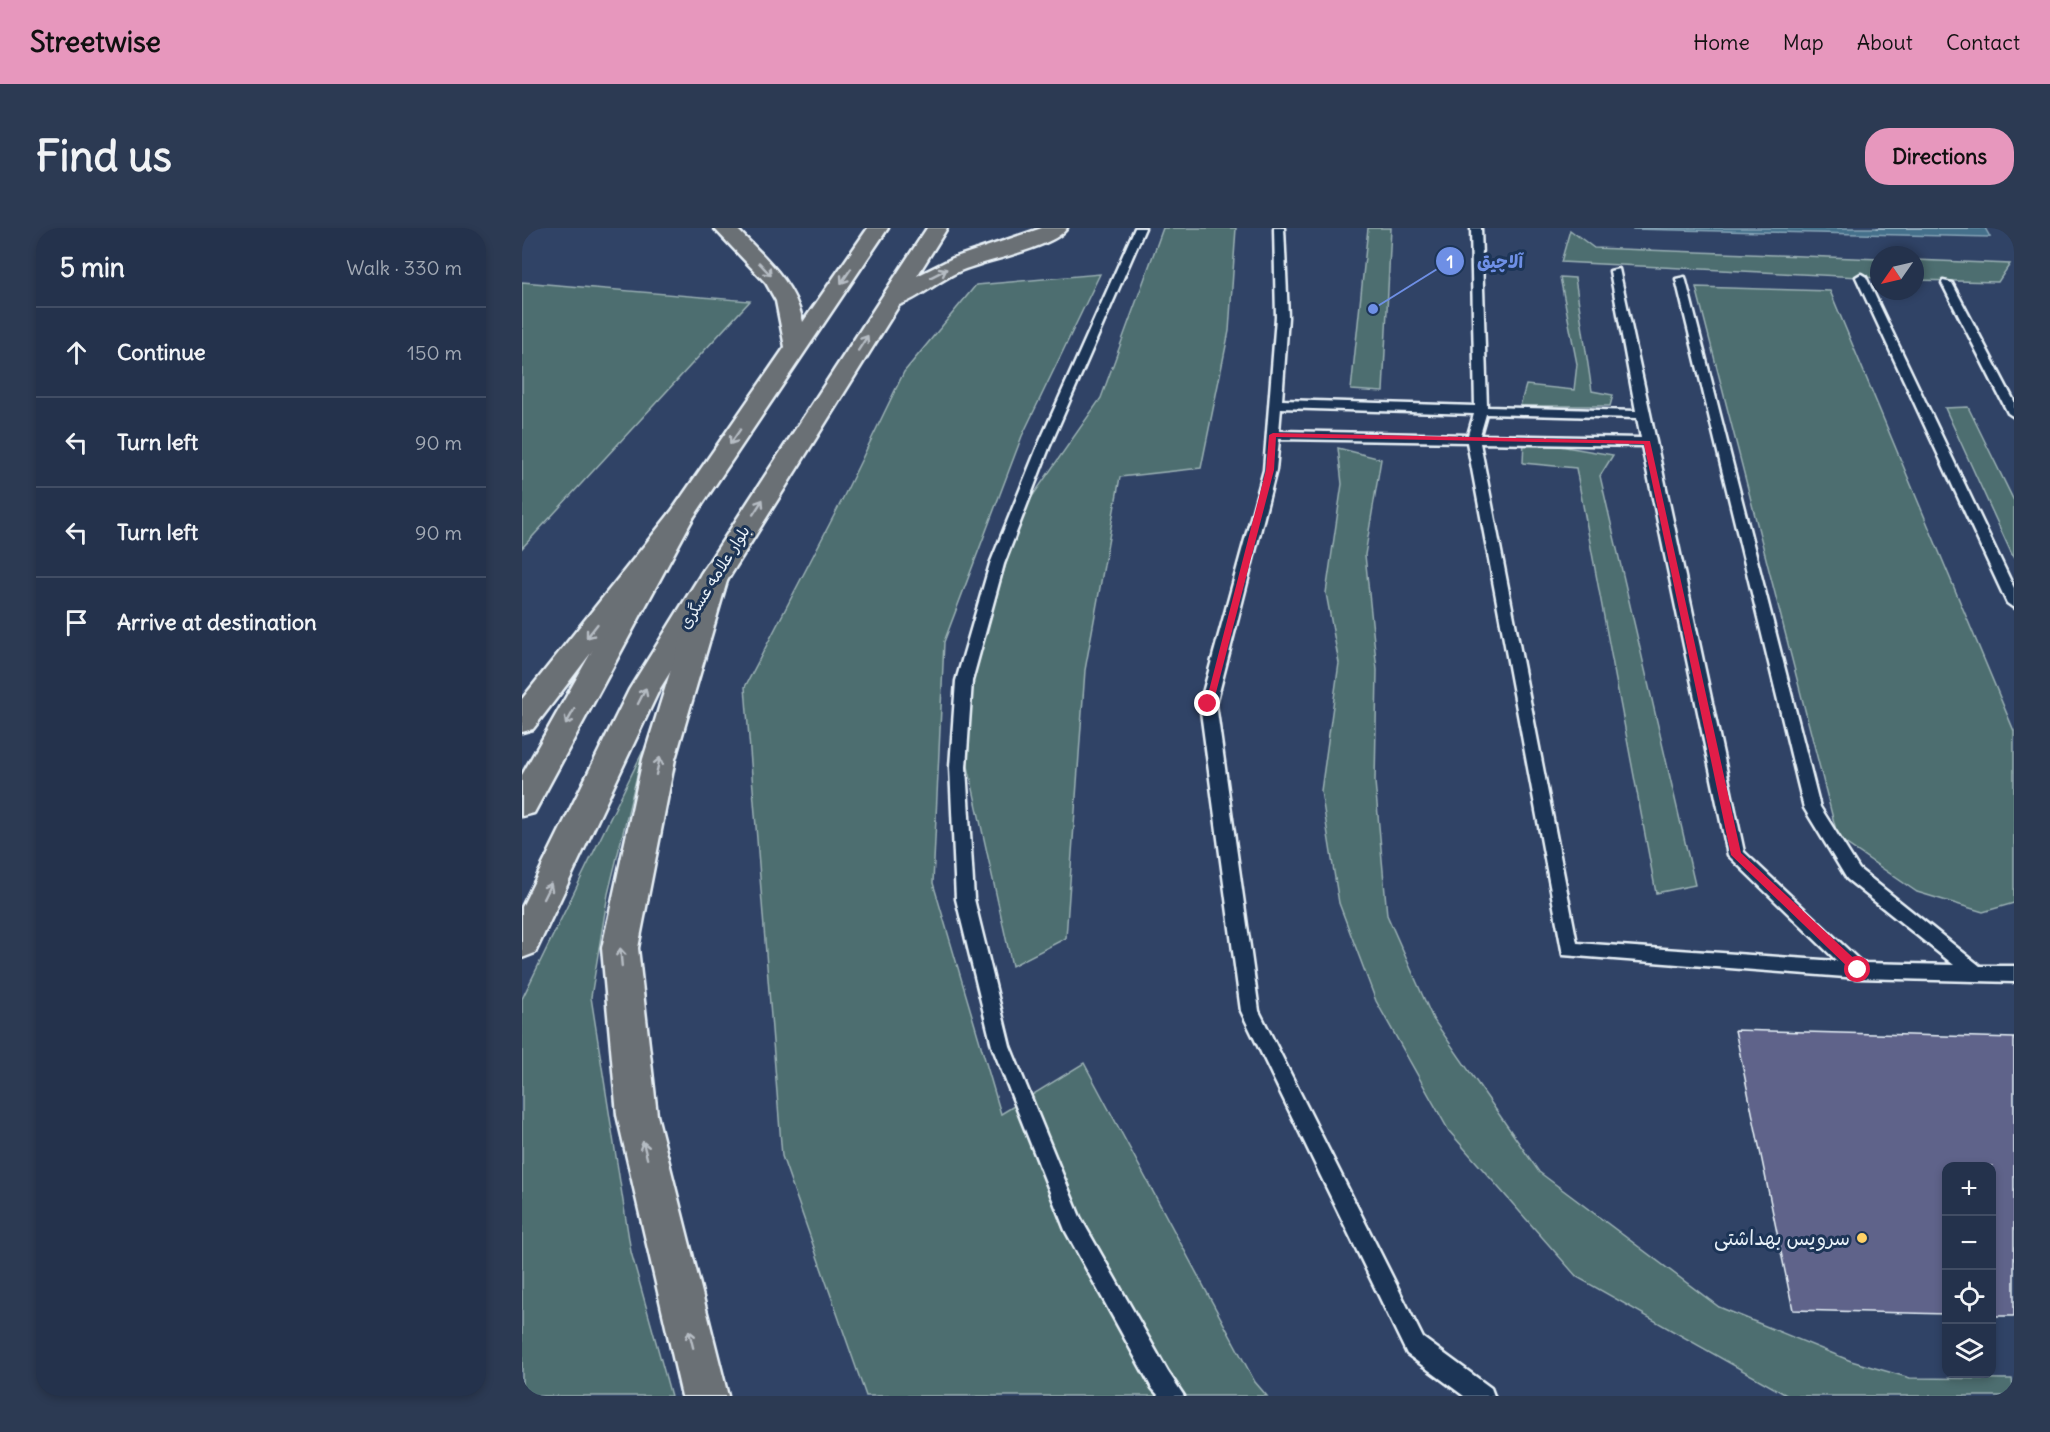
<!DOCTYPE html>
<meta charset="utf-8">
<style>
:root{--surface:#24324c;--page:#2c3a53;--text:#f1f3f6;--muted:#a3aab5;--line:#414d64;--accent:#e797bd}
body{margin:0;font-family:Delius,"Playpen Sans Arabic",sans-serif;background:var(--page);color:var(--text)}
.controls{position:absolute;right:18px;bottom:18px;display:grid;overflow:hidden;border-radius:12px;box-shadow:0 3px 9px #0003}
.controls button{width:54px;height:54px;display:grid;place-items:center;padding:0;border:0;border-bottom:2px solid var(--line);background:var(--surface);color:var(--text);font:30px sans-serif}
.compass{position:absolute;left:1348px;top:18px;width:54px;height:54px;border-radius:50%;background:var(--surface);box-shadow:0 3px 9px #0003;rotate:236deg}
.stop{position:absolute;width:18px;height:18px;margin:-14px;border:4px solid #e11d48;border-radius:50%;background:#fff}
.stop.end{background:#e11d48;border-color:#fff;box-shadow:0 2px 6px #0008}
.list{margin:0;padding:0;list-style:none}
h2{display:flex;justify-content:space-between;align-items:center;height:78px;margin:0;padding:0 24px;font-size:26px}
h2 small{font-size:20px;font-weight:400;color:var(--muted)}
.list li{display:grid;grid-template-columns:39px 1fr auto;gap:18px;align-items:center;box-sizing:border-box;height:90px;padding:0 24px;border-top:2px solid var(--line)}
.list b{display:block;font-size:22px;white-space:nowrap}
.list em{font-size:20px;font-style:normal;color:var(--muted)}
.icon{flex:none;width:33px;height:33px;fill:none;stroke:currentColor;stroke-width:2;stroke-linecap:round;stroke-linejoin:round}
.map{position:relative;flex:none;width:1492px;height:1168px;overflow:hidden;border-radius:24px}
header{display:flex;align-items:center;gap:36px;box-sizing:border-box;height:84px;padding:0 30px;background:var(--accent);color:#111}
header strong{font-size:28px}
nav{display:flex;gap:33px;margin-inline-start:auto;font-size:21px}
.intro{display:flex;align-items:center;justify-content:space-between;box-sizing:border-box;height:144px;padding:0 36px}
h1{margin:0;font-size:42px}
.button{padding:15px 27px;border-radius:24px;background:var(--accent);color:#111;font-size:21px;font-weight:700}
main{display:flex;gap:36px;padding:0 36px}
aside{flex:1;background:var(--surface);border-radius:24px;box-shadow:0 3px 9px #0003}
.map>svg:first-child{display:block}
</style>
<header>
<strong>Streetwise</strong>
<nav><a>Home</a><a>Map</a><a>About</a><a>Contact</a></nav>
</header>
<div class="intro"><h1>Find us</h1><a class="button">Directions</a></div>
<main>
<aside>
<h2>5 min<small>Walk · 330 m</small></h2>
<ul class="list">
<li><svg class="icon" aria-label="ahead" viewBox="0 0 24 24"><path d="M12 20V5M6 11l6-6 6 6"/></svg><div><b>Continue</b></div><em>150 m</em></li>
<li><svg class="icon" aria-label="left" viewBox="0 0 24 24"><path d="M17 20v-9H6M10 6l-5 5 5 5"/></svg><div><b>Turn left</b></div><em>90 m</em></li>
<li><svg class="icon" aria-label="left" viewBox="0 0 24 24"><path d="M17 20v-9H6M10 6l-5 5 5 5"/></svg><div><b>Turn left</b></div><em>90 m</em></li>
<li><svg class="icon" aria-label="arrive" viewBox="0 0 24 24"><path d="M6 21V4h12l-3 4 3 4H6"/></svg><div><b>Arrive at destination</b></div></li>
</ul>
</aside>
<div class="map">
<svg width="1492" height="1168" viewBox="0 0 1492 1168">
<rect width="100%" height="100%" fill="#304366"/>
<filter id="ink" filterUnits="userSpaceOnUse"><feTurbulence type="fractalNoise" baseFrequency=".0167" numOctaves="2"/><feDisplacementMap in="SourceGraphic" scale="12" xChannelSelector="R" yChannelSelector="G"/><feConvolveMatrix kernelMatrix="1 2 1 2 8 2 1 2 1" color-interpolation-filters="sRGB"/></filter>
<g filter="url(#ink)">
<g fill="#4d6e6f" stroke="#9ab0b4" stroke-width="1.5">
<path d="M641 0H714L707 103 679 240 598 249 563 442 544 710 490 738 436 493 500 283 579 170Z"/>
<path d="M846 0H869L861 164 829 162Z"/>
<path d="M1048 2 1072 20 1357 31V50L1039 34Z"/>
<path d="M1393 32 1488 36 1476 54 1393 52Z"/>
<path d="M578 46 500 208 422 414 411 655 479 886 562 835 733 1154 745 1168H344L260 928 223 459 319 274 382 144 454 57Z"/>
<path d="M1038 49 1053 50 1070 163 1091 167 1088 178H998L1004 157 1052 162 1055 136Z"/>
<path d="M0 54 228 73 0 320Z"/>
<path d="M1174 59 1308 63 1492 503V675L1461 684 1395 664 1316 610Z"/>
<path d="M1446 179 1492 273V331L1423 180Z"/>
<path d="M1002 212 1091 227 1078 248 1173 657 1134 665 1054 240 1001 235Z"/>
<path d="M816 220 859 231 843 327 855 442 853 554 865 687 911 791 1017 944 1197 1079 1329 1133 1388 1150 1490 1151 1492 1168H1266L1055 1049 927 903 854 773 817 675 799 563 817 435 804 365 820 256Z"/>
<path d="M121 523 86 666 69 769 109 1024 149 1168H0V771Z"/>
</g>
<path fill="#45708b" stroke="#86a4b7" stroke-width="1.5" d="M1111 0H1463L1468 9 1111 1Z"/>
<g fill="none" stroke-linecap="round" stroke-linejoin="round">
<path stroke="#a7bdcc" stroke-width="1.5" d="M1355 0H1458"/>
</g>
<path fill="#5e648a" stroke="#e8f1f8" stroke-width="1.5" d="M1213 802 1492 810V1088H1470V938H1424V1086L1271 1082Z"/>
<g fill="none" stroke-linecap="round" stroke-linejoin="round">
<defs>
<g id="service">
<path d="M613 0H623L527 220 482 336 450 453 444 539 452 671 488 818 558 989 646 1144 662 1168H637L630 1160 543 1002 470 818 434 671 428 539 434 453 468 336 515 220Z"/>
<path d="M752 0H762L766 89 760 172 953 178 949 0H959L965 179 1114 183 1088 43 1097 41 1222 624 1340 735 1432 737 1325 651 1282 580 1154 51 1163 49 1298 579 1337 641 1458 738H1492V754L1336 750 1041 727 945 214 757 211 754 242 694 476 737 783 901 1110 969 1160 972 1168H942L885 1126 719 783 678 476 742 242 754 89ZM759 180 952 186 946 207 757 203ZM964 186 1115 190 1119 210 958 207ZM958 215 1120 218 1206 627 1315 733 1055 715Z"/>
<path d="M1339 46 1344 49 1492 360V380L1485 375 1334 49Z"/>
<path d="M1421 53 1430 55 1492 173V189L1486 185 1420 55Z"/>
</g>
<g id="trunk">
<path d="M192 0H214C242 29 272 53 281 94L346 0H366L171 290 12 585 0 588V547L145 290 263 119 254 73 244 55Z"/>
<path d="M405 0H425L395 48 431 30 520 0H545C532 20 463 32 438 43 417 52 398 70 377 77L137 462 13 725 0 730V679L107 462 179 346Z"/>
</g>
<g id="motorway">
<path d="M158 282 167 284 171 290 167 296 11 501 0 504V471L149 284Z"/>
<path d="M193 337 203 340 207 346 153 531 116 720 135 887 206 1168H160L95 887 80 720 121 531 179 346 183 340Z"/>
</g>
</defs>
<use href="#service" stroke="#e8f1f8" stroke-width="5"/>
<use href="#trunk" stroke="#e8f1f8" stroke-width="5"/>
<use href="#motorway" stroke="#e8f1f8" stroke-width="5"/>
<use href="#service" fill="#1d3557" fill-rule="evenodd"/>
<use href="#trunk" fill="#6b6f75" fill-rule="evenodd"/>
<use href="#motorway" fill="#6b6f75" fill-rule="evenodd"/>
</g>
<defs><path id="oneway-shaft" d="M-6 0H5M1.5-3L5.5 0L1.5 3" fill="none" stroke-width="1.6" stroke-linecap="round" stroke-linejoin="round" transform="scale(1.5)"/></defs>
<g stroke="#b6bdc4">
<use href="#oneway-shaft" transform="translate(243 41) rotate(47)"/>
<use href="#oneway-shaft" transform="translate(417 45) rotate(-27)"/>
<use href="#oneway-shaft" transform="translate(324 48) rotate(124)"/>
<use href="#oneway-shaft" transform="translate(341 115) rotate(-57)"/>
<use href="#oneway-shaft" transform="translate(213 209) rotate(125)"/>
<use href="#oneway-shaft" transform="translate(236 279) rotate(-57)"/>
<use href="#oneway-shaft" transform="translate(70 403) rotate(128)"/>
<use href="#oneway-shaft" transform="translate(120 468) rotate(-63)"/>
<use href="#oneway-shaft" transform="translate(48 489) rotate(119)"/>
<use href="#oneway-shaft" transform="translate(136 538) rotate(-77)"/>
<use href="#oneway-shaft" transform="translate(25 663) rotate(-64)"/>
<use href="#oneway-shaft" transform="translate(99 729) rotate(-95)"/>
<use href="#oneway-shaft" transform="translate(123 922) rotate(-104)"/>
<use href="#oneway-shaft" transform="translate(169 1111) rotate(-104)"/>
</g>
</g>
<path fill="#e11d48" d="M751 205 1128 213 1219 625 1340 738V745H1332L1209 627 1122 216 754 209 752 242 691 476 683 478 744 242 747 207Z"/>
<circle fill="#ffd166" stroke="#1d3557" stroke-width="2" cx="1340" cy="1010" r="6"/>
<g text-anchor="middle" stroke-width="6" stroke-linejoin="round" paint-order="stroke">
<g font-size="16" fill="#e8f1f8" stroke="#1d3557">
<text transform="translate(192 349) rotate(-58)" y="6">بلوار علامه عسگری</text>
</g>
<g font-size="20" fill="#e8f1f8" stroke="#1d3557" text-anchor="end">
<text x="1328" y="1017">سرویس بهداشتی</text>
</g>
</g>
<path fill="none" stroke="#6e8fe5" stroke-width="2" d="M851 81L928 33"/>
<g fill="#6e8fe5" stroke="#1d3557" stroke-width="2">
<circle cx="851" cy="81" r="6"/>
<circle cx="928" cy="33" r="15"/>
</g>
<g font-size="18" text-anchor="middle" font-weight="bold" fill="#fff">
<text x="928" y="40">1</text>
</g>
<g font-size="18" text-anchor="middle" font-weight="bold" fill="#6e8fe5" stroke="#1d3557" stroke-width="6" stroke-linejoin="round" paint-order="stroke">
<text x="978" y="40">آلاچیق</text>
</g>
</svg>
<div class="controls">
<button>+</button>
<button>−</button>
<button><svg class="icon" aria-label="locate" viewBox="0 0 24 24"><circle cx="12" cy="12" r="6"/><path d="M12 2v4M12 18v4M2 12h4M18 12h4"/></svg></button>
<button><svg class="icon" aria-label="layers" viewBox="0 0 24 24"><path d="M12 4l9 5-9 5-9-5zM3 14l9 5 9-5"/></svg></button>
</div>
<svg class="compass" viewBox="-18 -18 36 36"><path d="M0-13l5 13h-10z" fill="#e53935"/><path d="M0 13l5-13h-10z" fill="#a3aab5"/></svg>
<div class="stop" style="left:1336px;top:742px"></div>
<div class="stop end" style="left:686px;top:476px"></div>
</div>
</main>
